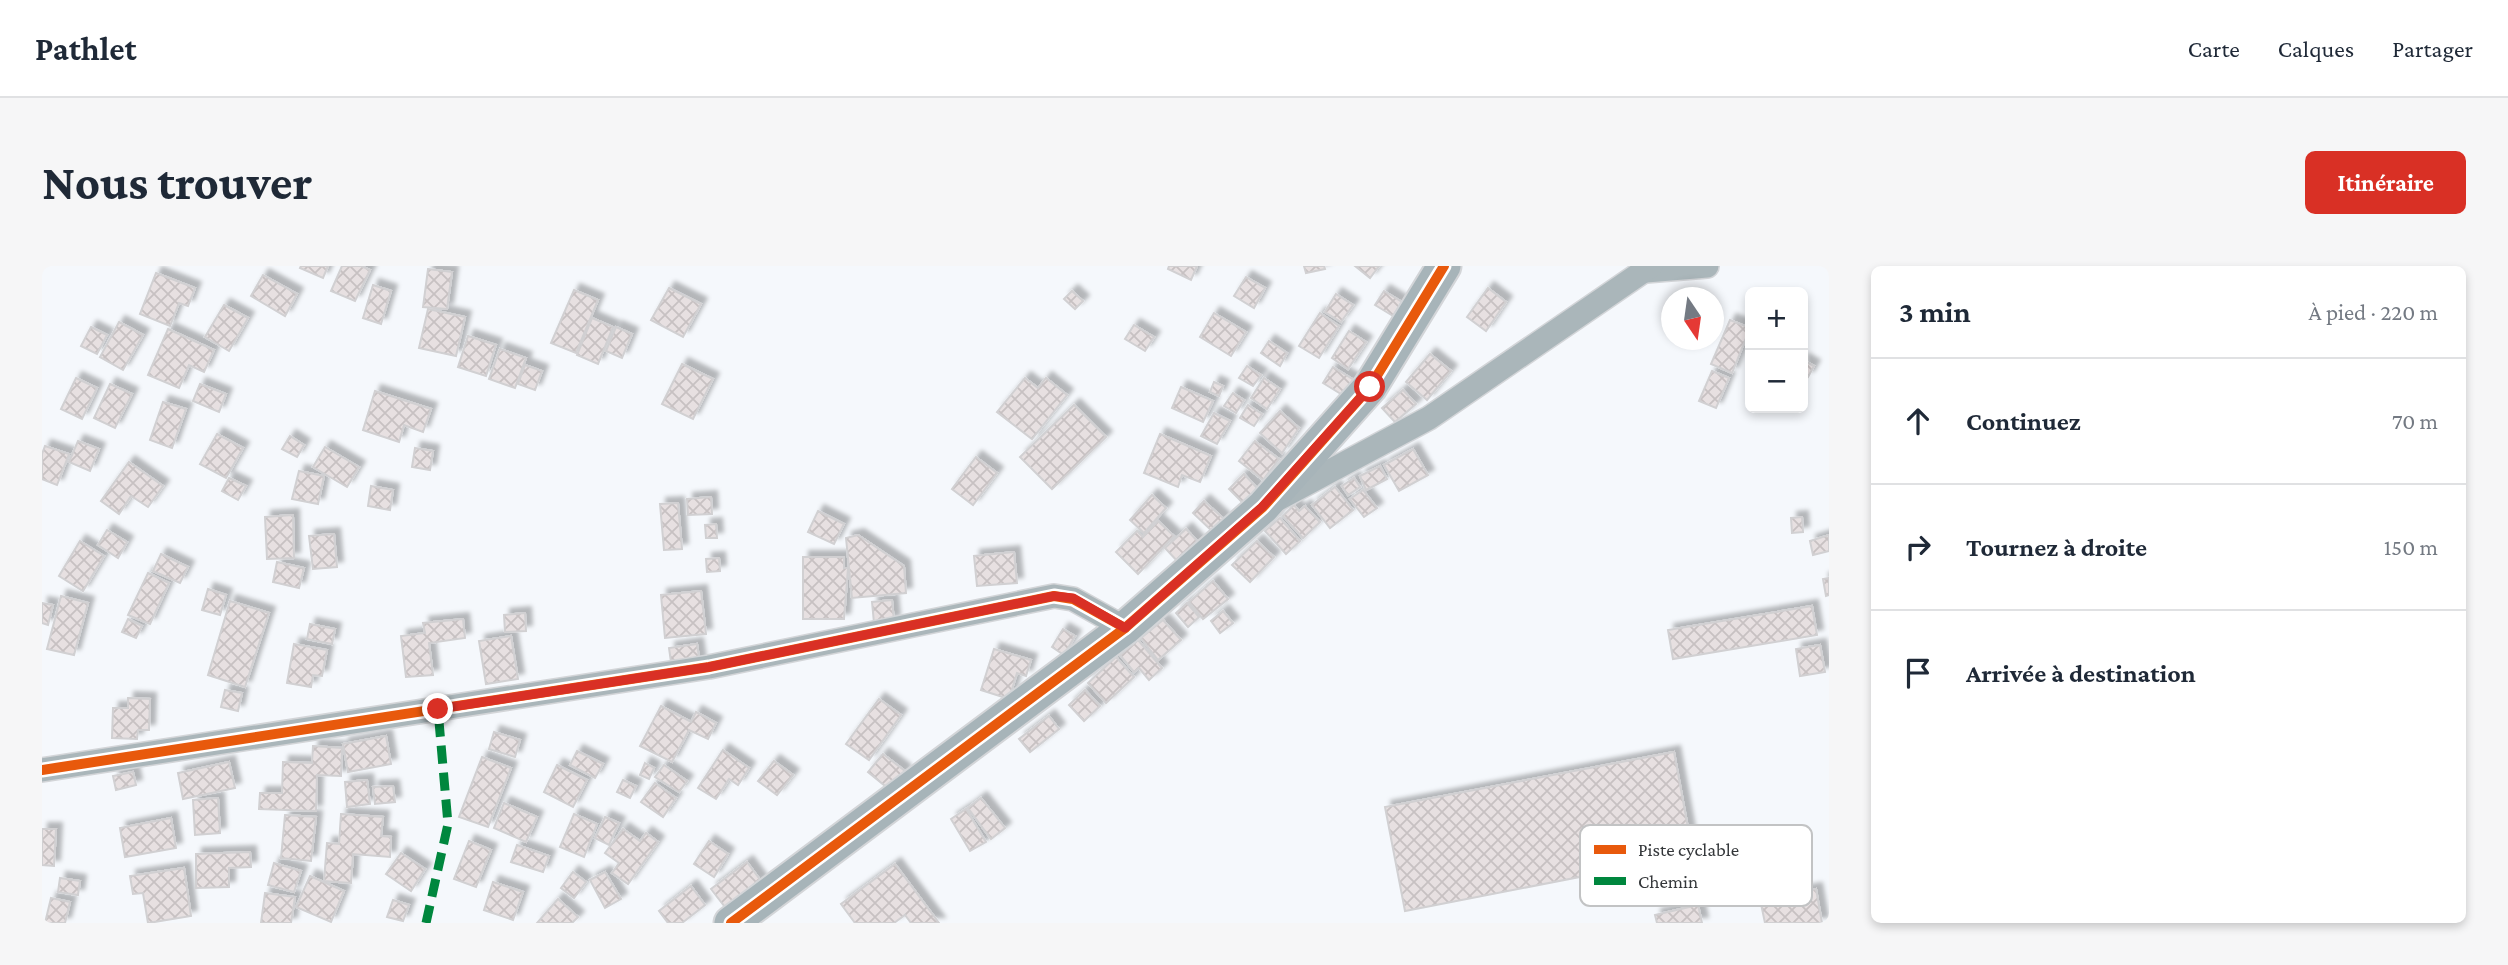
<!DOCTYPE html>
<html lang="fr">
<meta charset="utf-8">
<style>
:root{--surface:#fff;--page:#f6f6f7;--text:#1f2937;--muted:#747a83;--line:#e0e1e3;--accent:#d93025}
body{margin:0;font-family:"Crimson Pro",serif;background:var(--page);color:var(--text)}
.controls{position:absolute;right:21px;top:21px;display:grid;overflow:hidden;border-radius:10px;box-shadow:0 4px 10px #0003}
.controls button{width:63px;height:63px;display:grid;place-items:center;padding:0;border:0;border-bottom:2px solid var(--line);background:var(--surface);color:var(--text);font:35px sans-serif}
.compass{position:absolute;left:1619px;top:21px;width:63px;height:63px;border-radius:50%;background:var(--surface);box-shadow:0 4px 10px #0003;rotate:167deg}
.stop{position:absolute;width:21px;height:21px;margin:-16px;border:5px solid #d93025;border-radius:50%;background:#fff}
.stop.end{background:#d93025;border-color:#fff;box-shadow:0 2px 7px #0008}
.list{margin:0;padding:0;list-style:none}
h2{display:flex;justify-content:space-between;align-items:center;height:91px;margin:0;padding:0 28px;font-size:30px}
h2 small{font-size:23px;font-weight:400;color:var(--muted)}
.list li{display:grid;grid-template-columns:46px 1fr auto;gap:21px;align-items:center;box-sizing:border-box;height:126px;padding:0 28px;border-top:2px solid var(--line)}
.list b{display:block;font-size:26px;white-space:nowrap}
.list em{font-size:23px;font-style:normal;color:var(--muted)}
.icon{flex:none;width:38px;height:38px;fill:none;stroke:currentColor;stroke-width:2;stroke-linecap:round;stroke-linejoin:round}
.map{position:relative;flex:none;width:1787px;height:657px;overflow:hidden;border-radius:10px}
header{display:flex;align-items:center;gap:42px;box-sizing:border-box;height:98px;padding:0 35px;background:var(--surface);border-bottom:2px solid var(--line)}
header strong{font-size:33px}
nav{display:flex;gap:38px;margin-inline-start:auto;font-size:24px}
.intro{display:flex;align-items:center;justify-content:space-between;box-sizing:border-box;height:168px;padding:0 42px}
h1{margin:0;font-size:49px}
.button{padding:18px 32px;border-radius:10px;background:var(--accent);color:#fff;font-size:24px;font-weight:700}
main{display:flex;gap:42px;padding:0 42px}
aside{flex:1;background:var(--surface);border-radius:10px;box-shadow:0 4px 10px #0003}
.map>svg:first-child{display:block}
</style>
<header>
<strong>Pathlet</strong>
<nav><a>Carte</a><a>Calques</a><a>Partager</a></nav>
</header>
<div class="intro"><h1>Nous trouver</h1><a class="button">Itinéraire</a></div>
<main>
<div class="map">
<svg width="1787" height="657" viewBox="0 0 1787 657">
<defs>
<pattern id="building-cross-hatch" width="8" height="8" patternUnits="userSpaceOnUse" patternTransform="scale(1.75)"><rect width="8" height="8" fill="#e7e0e1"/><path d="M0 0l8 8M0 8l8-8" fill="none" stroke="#c7c1c2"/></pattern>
<filter id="shadow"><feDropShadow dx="6" dy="-6" stdDeviation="2" flood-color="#0004"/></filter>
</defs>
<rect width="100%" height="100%" fill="#f5f8fc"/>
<g fill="url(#building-cross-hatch)" stroke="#d1d0d2" stroke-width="2" filter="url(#shadow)">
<path d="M259 0H286L281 12 258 2Z"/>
<path d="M300 0H319L328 4 313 35 289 25Z"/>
<path d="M1127 0H1155L1149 14 1126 3Z"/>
<path d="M1262 0H1282L1283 3 1264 7Z"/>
<path d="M1313 0H1337L1328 12Z"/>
<path d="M386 3 410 6 405 43 381 41Z"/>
<path d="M114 7 153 22 146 40 137 37 128 60 98 48Z"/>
<path d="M221 9 255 28 243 50 209 30Z"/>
<path d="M1204 11 1223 22 1212 42 1192 30Z"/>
<path d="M331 19 349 25 339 58 321 52Z"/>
<path d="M627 22 659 38 641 71 609 54Z"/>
<path d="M1446 22 1464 36 1444 65 1425 51Z"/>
<path d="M532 24 556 34 534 87 509 77Z"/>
<path d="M1030 25 1041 35 1033 43 1022 33Z"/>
<path d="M1342 25 1360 36 1351 50 1333 39Z"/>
<path d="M1294 28 1311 39 1299 56 1283 46Z"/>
<path d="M182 39 206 52 187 85 163 71Z"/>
<path d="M386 43 423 51 414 90 377 82Z"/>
<path d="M1172 47 1204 66 1189 90 1158 71Z"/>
<path d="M1278 47 1297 60 1277 92 1257 80Z"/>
<path d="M550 52 571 61 556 98 535 89Z"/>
<path d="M1688 54 1708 62 1690 107 1669 98Z"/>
<path d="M77 56 101 69 81 104 58 91Z"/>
<path d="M1092 59 1112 71 1103 85 1083 73Z"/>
<path d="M49 61 65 69 55 88 39 80Z"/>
<path d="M574 61 590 68 580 92 564 85Z"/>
<path d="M126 63 172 84 162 106 147 99 137 122 106 109Z"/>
<path d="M1307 65 1324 76 1306 103 1290 92Z"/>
<path d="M426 70 454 79 444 110 416 101Z"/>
<path d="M1227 75 1245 87 1238 100 1219 87Z"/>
<path d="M458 83 484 92 473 122 447 113Z"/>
<path d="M1388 88 1409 105 1385 134 1364 116Z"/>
<path d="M1761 94 1772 100 1766 111 1761 109Z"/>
<path d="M640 98 671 113 651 153 620 138Z"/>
<path d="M483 99 500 105 493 124 476 118Z"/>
<path d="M1205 100 1219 109 1211 120 1197 112Z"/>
<path d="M1291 101 1312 114 1302 130 1281 117Z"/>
<path d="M1670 105 1687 112 1674 142 1657 135Z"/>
<path d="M34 112 55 122 40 153 19 143Z"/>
<path d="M983 112 996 122 1004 112 1025 129 990 173 955 146Z"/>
<path d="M1222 112 1238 123 1225 143 1209 132Z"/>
<path d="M1172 116 1181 120 1177 130 1168 126Z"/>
<path d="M68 118 90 128 73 162 52 152Z"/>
<path d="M158 118 184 128 177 146 151 135Z"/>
<path d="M1139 121 1171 135 1161 156 1130 142Z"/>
<path d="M1361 124 1374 138 1353 156 1340 142Z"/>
<path d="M333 125 389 143 381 166 362 159 357 176 321 164Z"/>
<path d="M1191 127 1202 134 1194 147 1182 140Z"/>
<path d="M121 136 144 143 130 182 108 174Z"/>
<path d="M1032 139 1064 171 1010 223 978 191Z"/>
<path d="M1206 139 1220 148 1212 160 1198 152Z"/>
<path d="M1238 145 1257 162 1240 187 1218 167Z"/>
<path d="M1172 147 1188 155 1175 178 1159 170Z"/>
<path d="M175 168 201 182 184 212 158 198Z"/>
<path d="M1118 168 1169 190 1158 216 1140 209 1136 221 1102 207Z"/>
<path d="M248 170 262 179 255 191 240 183Z"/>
<path d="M36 175 57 183 48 205 27 196Z"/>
<path d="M1213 175 1237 193 1221 214 1197 195Z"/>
<path d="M3 180 27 188 15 219 0 213V188Z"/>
<path d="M283 181 317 201 305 221 271 201Z"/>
<path d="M373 182 391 185 388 204 370 201Z"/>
<path d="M1371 183 1386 209 1357 225 1342 199Z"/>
<path d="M934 191 955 207 931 239 910 223Z"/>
<path d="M87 196 121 220 106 241 89 230 77 248 59 235Z"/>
<path d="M1338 200 1345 213 1324 224 1318 210Z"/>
<path d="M257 205 282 210 276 238 250 233Z"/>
<path d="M1202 208 1216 223 1201 237 1187 223Z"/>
<path d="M187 212 204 220 196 234 180 225Z"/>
<path d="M1312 212 1318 221 1306 229 1300 220Z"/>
<path d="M329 220 351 224 348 244 326 240Z"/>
<path d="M1293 221 1311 244 1288 262 1270 239Z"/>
<path d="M1321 224 1335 242 1322 251 1308 233Z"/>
<path d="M1110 229 1124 242 1102 267 1088 254Z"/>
<path d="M669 231 670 248 646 249 645 233Z"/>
<path d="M1162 235 1182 253 1171 266 1151 247Z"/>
<path d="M636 237 640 283 622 284 618 238Z"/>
<path d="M1252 239 1257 245 1263 240 1278 256 1261 272 1241 250Z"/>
<path d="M776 245 802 258 792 278 766 266Z"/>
<path d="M251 249 252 292 225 293 223 251Z"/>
<path d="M1760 251 1761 266 1750 267 1749 252Z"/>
<path d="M1238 252 1258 275 1244 288 1223 265Z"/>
<path d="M1116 255 1132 270 1096 308 1074 286 1095 265 1101 271Z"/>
<path d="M674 258 675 272H664L663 259Z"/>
<path d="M1144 263 1159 279 1138 298 1123 282Z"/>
<path d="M65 264 85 276 76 292 56 279Z"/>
<path d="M292 268 295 301 271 303 267 270Z"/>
<path d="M816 269 862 300 864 327 810 332 804 272Z"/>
<path d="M1787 269V285L1771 289 1768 275Z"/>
<path d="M38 275 62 290 41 325 17 310Z"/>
<path d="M1215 275 1232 291 1208 316 1190 299Z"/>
<path d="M972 286 975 317 935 320 932 290Z"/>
<path d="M119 288 146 301 138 317 111 305Z"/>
<path d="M761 291H802V302H806L802 353H761Z"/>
<path d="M677 292 678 305 665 306 664 293Z"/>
<path d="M235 296 262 302 257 322 231 316Z"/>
<path d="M106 307 127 317 108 358 86 349Z"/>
<path d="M1787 312V329L1784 330 1781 313Z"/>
<path d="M1171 315 1186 333 1161 353 1147 336Z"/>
<path d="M166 323 184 329 178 349 160 344Z"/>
<path d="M659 325 664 368 623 372 619 329Z"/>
<path d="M19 330 46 337 32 389 5 383Z"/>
<path d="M850 334 852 355 832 357 830 336Z"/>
<path d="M188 335 227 347 203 421 166 409Z"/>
<path d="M0 337 11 339 6 359 0 357Z"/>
<path d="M1145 337 1157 351 1146 361 1134 347Z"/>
<path d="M1770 340 1775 369 1631 393 1626 364Z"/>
<path d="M1181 345 1191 357 1178 367 1169 355Z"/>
<path d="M483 347 484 365 463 366 462 349Z"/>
<path d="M86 353 100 360 94 372 80 366Z"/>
<path d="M421 353 423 372 387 377 391 409 364 411 359 370 383 367 381 357Z"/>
<path d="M1121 354 1139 374 1116 394 1099 372Z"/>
<path d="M268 358 293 363 290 378 265 373Z"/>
<path d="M1021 363 1033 370 1022 389 1010 381Z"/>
<path d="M469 370 476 413 444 418 437 375Z"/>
<path d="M1096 374 1120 402 1107 414 1097 402 1092 406 1078 389Z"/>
<path d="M252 378 285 384 280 410 271 409 269 421 245 417Z"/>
<path d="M655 378 658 398 630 403 627 382Z"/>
<path d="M1778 379 1783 406 1758 410 1754 383Z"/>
<path d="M952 383 989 394 984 410 975 407 967 433 939 424Z"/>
<path d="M1074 391 1092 411 1064 437 1046 417Z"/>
<path d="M183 424 200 427 196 445 179 441Z"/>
<path d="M1043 424 1058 440 1042 455 1027 439Z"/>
<path d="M86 432 108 433 107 464H96L95 473 70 472 71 442H86Z"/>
<path d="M837 433 859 449 827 494 804 478Z"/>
<path d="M619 440 649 456 654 446 674 457 666 473 647 464 630 496 598 480Z"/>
<path d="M1007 450 1017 463 988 486 977 473Z"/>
<path d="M452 466 478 474 473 491 447 483Z"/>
<path d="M344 470 349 498 306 506 301 478Z"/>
<path d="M271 480 300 482 299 510 275 509 274 545 217 543 218 527H240L241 496 270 497Z"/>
<path d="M681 484 707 502 696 519 687 513 674 533 656 522Z"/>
<path d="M535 485 561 498 553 512 528 499Z"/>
<path d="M1632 486 1651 589 1363 645 1343 541Z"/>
<path d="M841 488 863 505 848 524 826 506Z"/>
<path d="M440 491 469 502 446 561 417 551Z"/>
<path d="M732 495 751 509 735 529 716 515Z"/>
<path d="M187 496 193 522 141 533 136 507Z"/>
<path d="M603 497 612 502 607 513 598 509Z"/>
<path d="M515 499 545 514 531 541 502 526Z"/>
<path d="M622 499 645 515 637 526 613 511Z"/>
<path d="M91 506 94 519 74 524 71 510Z"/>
<path d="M325 514 328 538 305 541 303 516Z"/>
<path d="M581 514 594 520 588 532 575 526Z"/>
<path d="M613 517 634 532 621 551 599 536Z"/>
<path d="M351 520 353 536 333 538 331 521Z"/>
<path d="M176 532 178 567 153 569 151 534Z"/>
<path d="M939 532 963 562 949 573 926 542Z"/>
<path d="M462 537 495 551 484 576 452 562Z"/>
<path d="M924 543 944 576 928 585 909 553Z"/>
<path d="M299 548 341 551 339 570 349 571 348 591 311 588 309 617 282 615 285 577 297 578Z"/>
<path d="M532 548 555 558 542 591 518 581Z"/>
<path d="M243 549 274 551 269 595 239 592Z"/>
<path d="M563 551 577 557 567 579 553 572Z"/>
<path d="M129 552 134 582 83 591 78 562Z"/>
<path d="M0 563H14L12 600 0 599Z"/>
<path d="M581 563 598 575 604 567 616 576 586 618 570 607 577 597 563 587Z"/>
<path d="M427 575 449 584 434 621 412 613Z"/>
<path d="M667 575 686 588 672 611 652 598Z"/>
<path d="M475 579 507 590 501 606 469 596Z"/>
<path d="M208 586 209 601 187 602V621L154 622V588Z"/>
<path d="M359 587 383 603 369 625 344 608Z"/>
<path d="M705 596 719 615 683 641 669 623Z"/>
<path d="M232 597 259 605 252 626 226 619Z"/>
<path d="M853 598 897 657H869L863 649 852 657H813L799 638Z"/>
<path d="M142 602 149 650 106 657 101 627 91 628 88 610Z"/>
<path d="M531 606 544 616 532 632 519 622Z"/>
<path d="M563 606 579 633 563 642 548 614Z"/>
<path d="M268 610 302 625 289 656 254 641Z"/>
<path d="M18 612 38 615 36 629 16 626Z"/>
<path d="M451 616 481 626 471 654 442 644Z"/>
<path d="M649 620 663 639 640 657H626L617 645Z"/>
<path d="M1774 623 1780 657H1723L1718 633Z"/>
<path d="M223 627 253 631 249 657H219Z"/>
<path d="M9 632 28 636 23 657H3Z"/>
<path d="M516 633 536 651 530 657H495Z"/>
<path d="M351 634 367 639 361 655 345 651Z"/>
<path d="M1656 639 1660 657H1615L1613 649Z"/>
</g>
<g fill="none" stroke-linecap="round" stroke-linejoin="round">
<defs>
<g id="street">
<path d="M1604 5 1665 0"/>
<path d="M1236 233 1387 152 1609 0"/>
<path d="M0 504 667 401 1012 330 1031 333 1083 362"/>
</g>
<path id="secondary" d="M689 657 1083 362 1221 241 1328 121 1402 0"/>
</defs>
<use href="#street" stroke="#d3d5d8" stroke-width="26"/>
<use href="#secondary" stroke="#d3d5d8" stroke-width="37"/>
<use href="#street" stroke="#aab6ba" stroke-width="23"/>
<use href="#secondary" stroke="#a7b4b9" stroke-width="33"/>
<path stroke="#00873e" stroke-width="9" stroke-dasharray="18 9" stroke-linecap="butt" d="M384 657 406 558 396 444"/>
<defs>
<g id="cycleway">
<path d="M0 504 667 401 1012 330 1031 333 1083 362"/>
<path d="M689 657 1083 362 1221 241 1328 121 1402 0"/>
</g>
</defs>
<use href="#cycleway" stroke="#fff" stroke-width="15"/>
<use href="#cycleway" stroke="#e8590c" stroke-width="10"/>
</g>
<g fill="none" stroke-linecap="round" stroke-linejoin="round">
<path stroke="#d93025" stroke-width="9" d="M396 443 667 401 1012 330 1031 332 1083 362 1220 241 1328 121"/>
</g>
<rect x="1538" y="559" width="232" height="81" rx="10" fill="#fff" stroke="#c2c3c4" stroke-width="2"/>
<rect x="1552" y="579" width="32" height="9" fill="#e8590c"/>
<rect x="1552" y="611" width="32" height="8" fill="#00873e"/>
<g font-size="19" fill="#34373a">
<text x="1596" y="590">Piste cyclable</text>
<text x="1596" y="622">Chemin</text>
</g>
</svg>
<div class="controls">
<button>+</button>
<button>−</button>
</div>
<svg class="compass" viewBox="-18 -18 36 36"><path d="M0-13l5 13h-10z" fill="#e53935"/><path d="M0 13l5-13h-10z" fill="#747a83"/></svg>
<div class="stop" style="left:1328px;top:121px"></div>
<div class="stop end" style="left:396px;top:443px"></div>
</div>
<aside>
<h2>3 min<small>À pied · 220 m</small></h2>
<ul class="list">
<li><svg class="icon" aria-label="ahead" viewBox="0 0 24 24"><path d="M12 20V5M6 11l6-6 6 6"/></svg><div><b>Continuez</b></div><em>70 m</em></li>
<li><svg class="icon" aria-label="right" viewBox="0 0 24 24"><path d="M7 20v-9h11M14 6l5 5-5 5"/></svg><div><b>Tournez à droite</b></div><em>150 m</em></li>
<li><svg class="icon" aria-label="arrive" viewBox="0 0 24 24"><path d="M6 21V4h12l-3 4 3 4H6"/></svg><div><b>Arrivée à destination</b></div></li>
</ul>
</aside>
</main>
